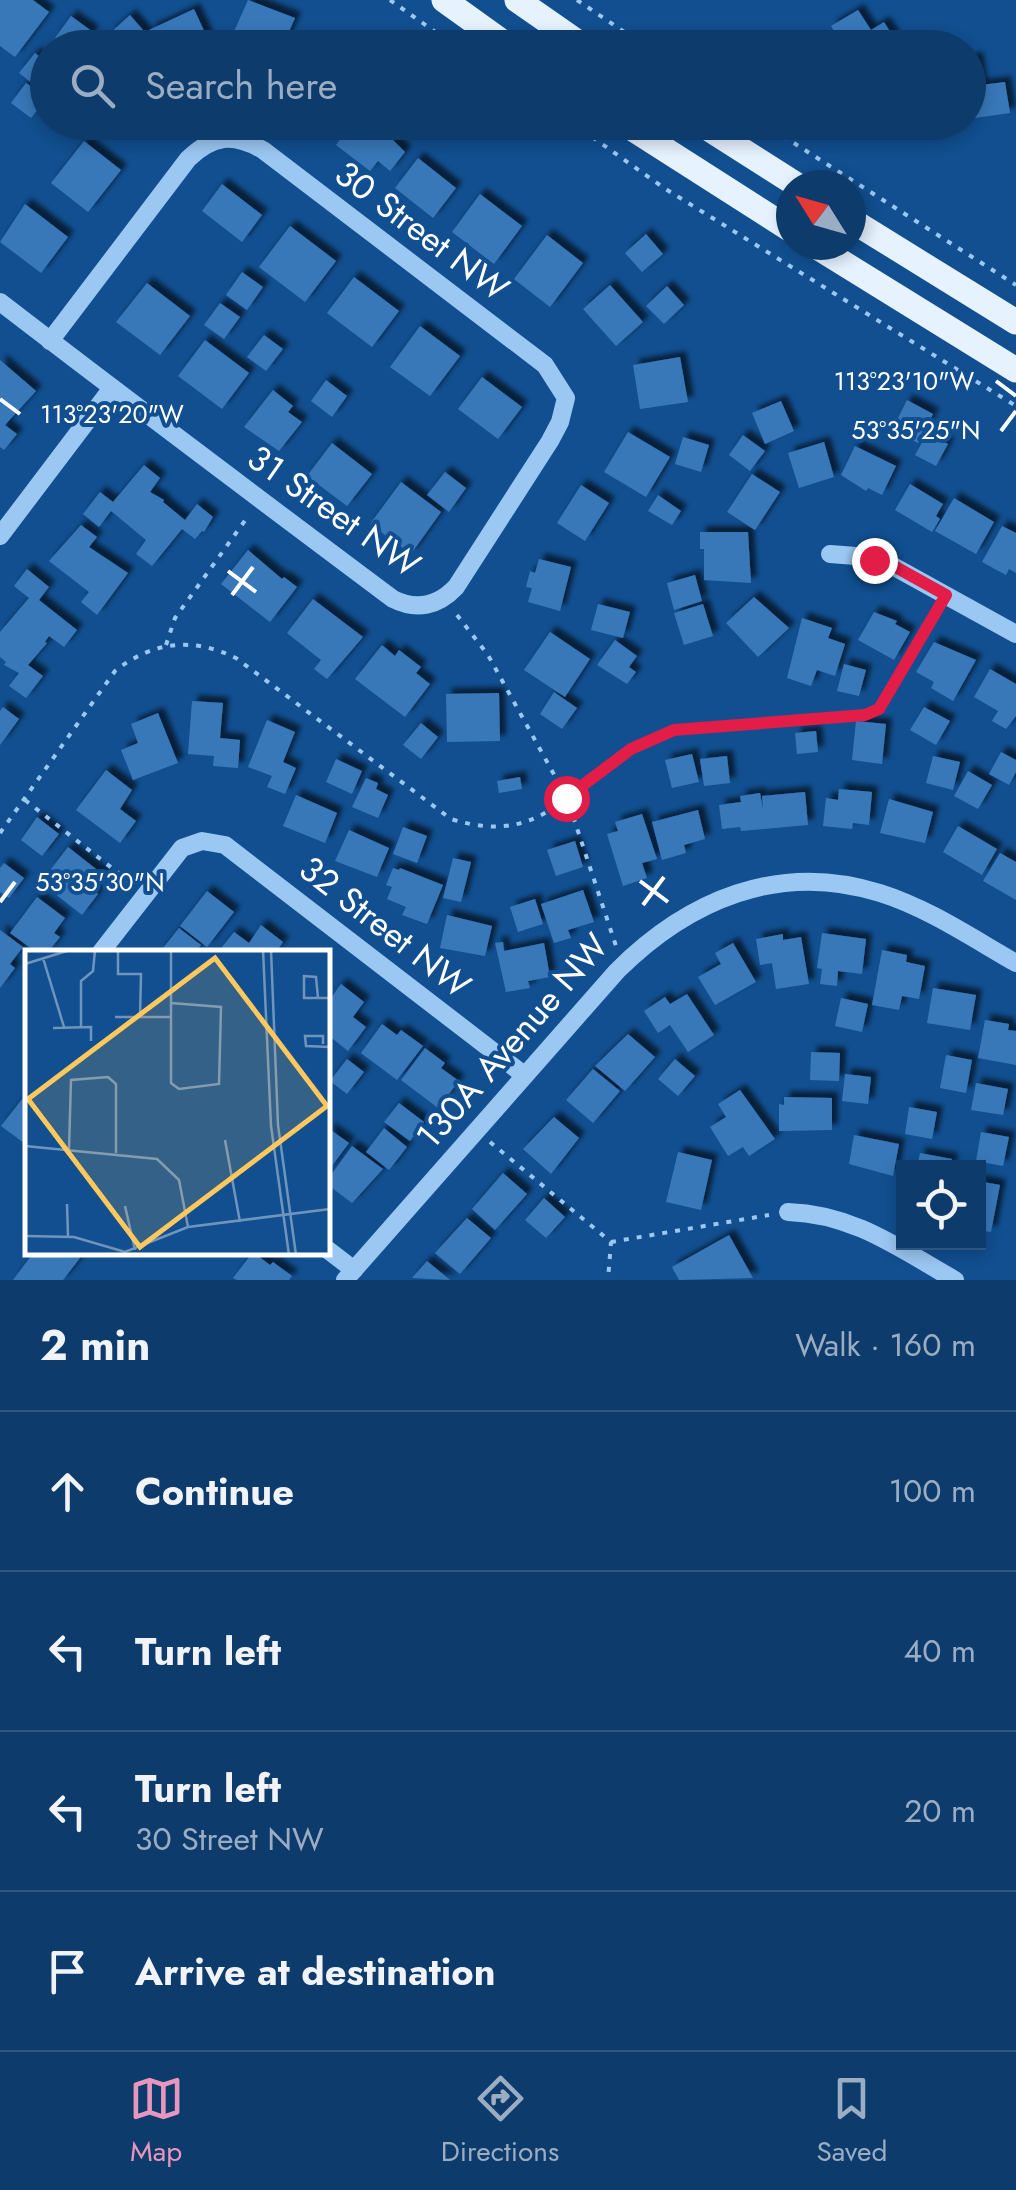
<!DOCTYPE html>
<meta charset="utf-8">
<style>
:root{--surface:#0d3b6c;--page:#164272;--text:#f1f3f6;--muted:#9aadc2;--line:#2d557f;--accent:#e797bd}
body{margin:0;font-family:Jost,sans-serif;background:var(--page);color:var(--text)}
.controls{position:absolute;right:30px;bottom:30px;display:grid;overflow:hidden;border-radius:0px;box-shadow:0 5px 15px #0003}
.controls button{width:90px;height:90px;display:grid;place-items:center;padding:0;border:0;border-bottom:2px solid var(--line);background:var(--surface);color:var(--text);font:50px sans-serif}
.compass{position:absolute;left:776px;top:170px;width:90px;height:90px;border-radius:50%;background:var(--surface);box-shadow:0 5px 15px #0003;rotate:307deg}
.stop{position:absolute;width:30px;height:30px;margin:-22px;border:8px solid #e11d48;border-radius:50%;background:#fff}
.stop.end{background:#e11d48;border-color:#fff;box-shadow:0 2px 10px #0008}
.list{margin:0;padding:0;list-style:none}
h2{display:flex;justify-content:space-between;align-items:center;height:130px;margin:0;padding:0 40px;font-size:42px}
h2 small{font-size:32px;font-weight:400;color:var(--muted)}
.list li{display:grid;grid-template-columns:65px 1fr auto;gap:30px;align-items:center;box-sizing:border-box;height:160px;padding:0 40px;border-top:2px solid var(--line)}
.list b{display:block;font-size:38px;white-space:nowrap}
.list p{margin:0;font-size:32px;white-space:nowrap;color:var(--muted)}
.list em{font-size:32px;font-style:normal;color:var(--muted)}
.icon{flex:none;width:55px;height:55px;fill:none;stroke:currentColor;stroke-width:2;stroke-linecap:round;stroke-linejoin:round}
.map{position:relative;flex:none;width:1016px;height:1280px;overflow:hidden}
.search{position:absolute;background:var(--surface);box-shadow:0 5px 15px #0003;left:30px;right:30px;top:30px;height:110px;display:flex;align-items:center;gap:25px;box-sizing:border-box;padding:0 35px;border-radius:55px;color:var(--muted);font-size:38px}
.sheet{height:770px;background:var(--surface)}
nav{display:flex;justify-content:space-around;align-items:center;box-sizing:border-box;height:140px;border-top:2px solid var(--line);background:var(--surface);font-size:28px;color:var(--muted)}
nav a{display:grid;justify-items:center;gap:5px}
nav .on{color:var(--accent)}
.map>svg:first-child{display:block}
</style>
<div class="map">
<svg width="1016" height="1280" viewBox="0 0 1016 1280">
<defs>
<filter id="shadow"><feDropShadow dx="6" dy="-6" stdDeviation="2.5" flood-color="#0009"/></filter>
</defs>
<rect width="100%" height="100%" fill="#114f90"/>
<g fill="#3978b9" filter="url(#shadow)">
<path d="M0 0H33L49 12 15 57 0 46Z"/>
<path d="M248 0 295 18 282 48 228 45Z"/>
<path d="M194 9 211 46 157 48 149 30Z"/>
<path d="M858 10 871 30 884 22 896 41 885 48H844L831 26Z"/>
<path d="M130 15 150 38 139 48H121L109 34Z"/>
<path d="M71 16 93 32 82 48H68L55 38Z"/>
<path d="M35 53 48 63V84L42 91 19 73Z"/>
<path d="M977 58 981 85 1005 82 1010 113 968 119V59Z"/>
<path d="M26 83 47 98 31 118 11 103Z"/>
<path d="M353 122H385L381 128 405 152 390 171 378 161 370 171 336 145Z"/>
<path d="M84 141 121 170 88 212 51 183Z"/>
<path d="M418 158 456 188 433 218 395 188Z"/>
<path d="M222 184 262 215 242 242 202 211Z"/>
<path d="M480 194 522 226 494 264 452 232Z"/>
<path d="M25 204 68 237 41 273 0 242Z"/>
<path d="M290 226 336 261 305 302 259 267Z"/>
<path d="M646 234 663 254 642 272 625 253Z"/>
<path d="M547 235 583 263 550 307 514 279Z"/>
<path d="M242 272 263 287 247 310 226 295Z"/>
<path d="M354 277 399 311 372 347 327 313Z"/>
<path d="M147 283 190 316 160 355 116 322Z"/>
<path d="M610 285 643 322 616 346 583 309Z"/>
<path d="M667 286 684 305 664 324 646 306Z"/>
<path d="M220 303 240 317 224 339 204 325Z"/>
<path d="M420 326 460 356 430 396 390 367Z"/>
<path d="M264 335 283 349 266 371 247 357Z"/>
<path d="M205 340 249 373 222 409 178 376Z"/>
<path d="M680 357 688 402 640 409 633 365Z"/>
<path d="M0 360 36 391 5 425 17 434 4 450 0 447Z"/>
<path d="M482 377 522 407 498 439 458 409Z"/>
<path d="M326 380 347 396 332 417 311 401Z"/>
<path d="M273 390 293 406 288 412 302 422 279 451 244 427Z"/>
<path d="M907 400 933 414 918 443 892 430Z"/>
<path d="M781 401 794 431 765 444 752 413Z"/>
<path d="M628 432 670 457 646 497 604 472Z"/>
<path d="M928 432 948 444 936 466 915 455Z"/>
<path d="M743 435 765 451 750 471 729 455Z"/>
<path d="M683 437 709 445 701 472 675 464Z"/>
<path d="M824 442 834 477 799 488 788 453Z"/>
<path d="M332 443 372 474 347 506 307 476Z"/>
<path d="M855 446 896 466 882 495 868 488 866 491 841 475Z"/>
<path d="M144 465 160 478 150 492 164 500 163 502 185 520 197 504 213 517 204 532 202 531 195 539 182 529 152 566 136 554 146 540 111 511 99 527 83 514 100 492 113 502Z"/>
<path d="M445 472 466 488 449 512 427 495Z"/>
<path d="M752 474 780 492 755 530 727 512Z"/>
<path d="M401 482 441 512 411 554 370 524Z"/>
<path d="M910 484 943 504 936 516 940 519 932 532 895 510Z"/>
<path d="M581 485 609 503 585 541 557 523Z"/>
<path d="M658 495 681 511 672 525 648 511Z"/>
<path d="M954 498 994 522 976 554 935 531Z"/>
<path d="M81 525 97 537 89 547 128 573 97 615 81 602 89 592 49 561Z"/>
<path d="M1002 526 1016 533V573L1009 569 1006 575 982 562Z"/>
<path d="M700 532H748L751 583 704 580V549H700Z"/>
<path d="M248 550 282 579 284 577 297 587 270 622 221 584Z"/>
<path d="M539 559 571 567 560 611 528 602 532 588 526 587 530 571 535 573Z"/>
<path d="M27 569 49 587 39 600 77 630 64 647 49 636 45 642 47 643 28 665 43 676 26 698 9 686 19 673 4 665 6 662 0 657V632L29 598 14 586Z"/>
<path d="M695 575 702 601 674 610 667 583Z"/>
<path d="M754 597 789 628 758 657 726 623Z"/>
<path d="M313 599 363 637 327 679 314 669 321 660 287 633Z"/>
<path d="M598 604 630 612 623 638 591 630Z"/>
<path d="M703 604 713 636 684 645 674 613Z"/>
<path d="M874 612 897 621 895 624 910 632 894 660 858 640Z"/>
<path d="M802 618 832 628 828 638 845 644 835 676 817 670 811 686 787 678Z"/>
<path d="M550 632 590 659 565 697 524 670Z"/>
<path d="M615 640 637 656 629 667 636 672 627 684 597 665Z"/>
<path d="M934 642 976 660 953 701 931 688 934 682 916 672Z"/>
<path d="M382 645 395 656 399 650 421 667 416 673 430 684 405 717 355 679Z"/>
<path d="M844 664 866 670 859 696 837 691Z"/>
<path d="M990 669 1016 684V716L1006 729 992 721 998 711 974 697Z"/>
<path d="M554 692 577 708 562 729 540 714Z"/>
<path d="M499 693 500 741 447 742 446 694Z"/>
<path d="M192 701 223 703 220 738 240 740 238 768 213 766 214 756 188 754Z"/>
<path d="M3 707 19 719 0 745V711Z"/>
<path d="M924 707 950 721 936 745 910 730Z"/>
<path d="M158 713 178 763 133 780 121 750 138 743 131 724Z"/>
<path d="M267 720 295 732 283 762 296 768 285 794 267 787 272 776 248 767Z"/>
<path d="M856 721 886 724 882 764 852 760Z"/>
<path d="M421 723 438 737 421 759 403 745Z"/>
<path d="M816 731 818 752 797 754 795 733Z"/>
<path d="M1001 752 1016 760V772L1009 785 989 774Z"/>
<path d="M692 754 699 782 672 788 665 760Z"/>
<path d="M727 756 730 783 704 786 700 759Z"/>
<path d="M933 756 960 762 953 790 926 783Z"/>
<path d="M336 759 362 771 352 794 326 782Z"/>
<path d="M106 770 132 790 120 809 136 821 120 843 76 810Z"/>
<path d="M968 771 992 785 978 809 954 796Z"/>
<path d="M520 777 522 789 499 793 497 781Z"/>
<path d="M366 778 378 783 376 789 388 795 378 818 352 807Z"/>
<path d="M839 789 872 792 869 825 853 823 852 829 823 826 826 798 838 800Z"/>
<path d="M805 792 808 825 741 831 740 827 722 829 719 805 741 802 740 796 760 793 763 809 762 796Z"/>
<path d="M296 795 337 813 325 843 283 826Z"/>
<path d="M889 799 933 812 925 843 880 833Z"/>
<path d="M698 810 705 839 684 845 686 853 662 860 652 822Z"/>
<path d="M642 814 657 859 642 863 647 878 623 886 607 834 618 831 615 822Z"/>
<path d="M37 817 59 834 42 856 21 840Z"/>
<path d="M958 826 997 849 982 875 943 852Z"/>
<path d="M403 827 427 836 417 863 393 854Z"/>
<path d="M349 830 389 848 377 877 335 861Z"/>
<path d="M575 841 583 867 556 876 547 850Z"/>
<path d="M68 847 105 876 94 891 98 894 82 915 49 889 59 875 51 869Z"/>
<path d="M1000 853 1016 862V900L983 881Z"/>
<path d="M453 858 471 862 461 902 443 898Z"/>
<path d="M4 863 24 878 9 898 0 892V868Z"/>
<path d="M393 868 399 870 400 868 443 885 427 924 402 915 406 907 387 899 392 887 386 885Z"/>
<path d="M583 890 594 922 568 930 571 938 554 943 541 904Z"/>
<path d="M207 891 234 912 207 947 180 926Z"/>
<path d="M37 897 65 918 54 933 60 937 48 952H36L10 933Z"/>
<path d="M535 899 543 924 518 932 510 907Z"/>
<path d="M447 915 492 926 485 956 440 948Z"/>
<path d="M261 925 283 942 276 952H218L234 932 249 943Z"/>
<path d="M179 928 201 945 195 952H160Z"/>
<path d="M0 930 23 947 10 964 15 968 0 988Z"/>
<path d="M822 933 866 939 862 974 838 971 837 986 820 984 822 969 817 968Z"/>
<path d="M783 934V940L801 937 809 984 776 989 772 963 760 965 756 939Z"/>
<path d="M503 942 504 951 544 943 550 977 528 981 530 988 506 992 495 943Z"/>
<path d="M733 943 756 982 715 1005 698 977 721 964 715 953Z"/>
<path d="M882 950 907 955 906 962 925 966 919 999 902 996 899 1010 872 1005Z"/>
<path d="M341 984 364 1002 353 1017 366 1027 348 1051 328 1035V1002Z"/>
<path d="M933 988 976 995 970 1030 927 1023Z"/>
<path d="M687 994 714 1035 688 1052 670 1025 658 1033 644 1011 665 997 670 1004Z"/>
<path d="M841 998 868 1004 862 1032 835 1026Z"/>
<path d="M985 1020 1009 1024 1008 1030 1016 1031V1065L978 1058Z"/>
<path d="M382 1024 397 1035 401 1030 423 1046 397 1080 361 1053Z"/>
<path d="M628 1034 655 1057 625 1091 595 1066Z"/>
<path d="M425 1048 445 1063 441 1068 459 1081 438 1108 401 1080Z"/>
<path d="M811 1052 840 1053 839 1081 810 1080Z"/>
<path d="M946 1055 972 1060 966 1093 940 1088Z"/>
<path d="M347 1059 364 1072 347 1094 330 1081Z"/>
<path d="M675 1059 695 1076 678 1096 658 1079Z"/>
<path d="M593 1069 620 1091 593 1123 566 1100Z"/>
<path d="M845 1074 871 1077 868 1104 842 1101Z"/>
<path d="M976 1083 1008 1089 1003 1115 971 1110Z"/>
<path d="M740 1090 775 1139 749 1156 743 1147 728 1156 710 1127 726 1117 718 1104Z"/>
<path d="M784 1097 832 1098V1130L779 1131V1104L784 1105Z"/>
<path d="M23 1098 28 1101V1146L1 1126Z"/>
<path d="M399 1103 424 1122 410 1141 384 1122Z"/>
<path d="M909 1107 937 1112 932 1139 905 1134Z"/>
<path d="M554 1117 579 1138 551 1174 523 1149Z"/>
<path d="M328 1128 349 1143 328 1171Z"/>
<path d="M384 1128 407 1147 389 1170 366 1152Z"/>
<path d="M981 1132 1009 1137 1003 1166 976 1161Z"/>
<path d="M854 1135 899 1144 893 1176 849 1164Z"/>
<path d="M352 1146 383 1169 352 1203 328 1185V1179Z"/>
<path d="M678 1152 712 1160 701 1210 666 1202Z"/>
<path d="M920 1153 952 1159 951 1168H917Z"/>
<path d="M503 1173 527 1194 495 1230 472 1209Z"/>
<path d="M978 1181 1000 1185 991 1232 978 1230Z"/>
<path d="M544 1198 565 1217 546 1238 525 1220Z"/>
<path d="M467 1218 491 1238 460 1274 435 1253Z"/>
<path d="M729 1235 753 1278 679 1280 672 1267Z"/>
<path d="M34 1252H72L80 1258 63 1280H13Z"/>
<path d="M253 1252 270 1265 273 1262 292 1276 289 1280H237L233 1278Z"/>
<path d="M427 1261 450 1280 412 1278Z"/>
</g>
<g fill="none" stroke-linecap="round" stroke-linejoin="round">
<g stroke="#9bc7f3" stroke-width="4" stroke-dasharray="5 8" stroke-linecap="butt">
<path d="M390 0 458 48"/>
<path d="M577 0 648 48"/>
<path d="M571 122 664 188 1016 406"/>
<path d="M761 122 1016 285"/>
<path d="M457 615 488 655 567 798 616 946"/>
<path d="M166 645 175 618 249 515"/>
<path d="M25 800 131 883"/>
<path d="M0 833 115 671C153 641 193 637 236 658L451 819C552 851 574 772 653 738 698 719 779 722 828 718 844 717 859 717 874 712L886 700 936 612"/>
<path d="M490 1142 611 1242 608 1280"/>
<path d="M611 1242 769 1215"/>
</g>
<g stroke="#9bc7f3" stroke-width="18">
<path d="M0 302C130 402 262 501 393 599 417 611 438 606 456 587L550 441 560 422 566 398 545 365 263 150C233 133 213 135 188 159L50 341"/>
<path d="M0 536 112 388"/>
<path d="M830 554 856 556 891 565 1016 634"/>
<path d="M101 952 182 848 202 841 225 845 524 1075"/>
<path d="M788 1212C854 1214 900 1249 955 1280"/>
<path d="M328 1250 354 1270"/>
<path d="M345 1280 617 971C688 900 779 861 880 893 928 908 972 938 1016 963"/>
</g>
<g stroke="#e7f2ff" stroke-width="25">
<path d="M444 0 511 48"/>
<path d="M517 0 586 48"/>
<path d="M622 122 791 230"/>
<path d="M698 122 797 185"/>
<path d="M851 220 1016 322"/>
<path d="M814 245 1016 370"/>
</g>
</g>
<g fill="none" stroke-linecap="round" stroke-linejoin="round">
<path stroke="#e11d48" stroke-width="12" d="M566 798 631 749 674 730 865 715 879 709 946 595 892 565 874 560"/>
</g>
<path fill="none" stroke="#fff" stroke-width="4" d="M996 381 1016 396M0 399 20 414M1001 431 1016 411M228 571 256 592M232 595 253 567M640 881 668 902M0 902 15 882M643 905 664 877"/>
<g text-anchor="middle" stroke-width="8" stroke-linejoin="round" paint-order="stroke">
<g font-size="35" fill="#fff" stroke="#114f90">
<text transform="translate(422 231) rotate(37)" y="12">30 Street NW</text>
<text transform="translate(334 511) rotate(35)" y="12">31 Street NW</text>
<text transform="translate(385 927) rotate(38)" y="12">32 Street NW</text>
<text transform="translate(512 1041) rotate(-49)" y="12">130A Avenue NW</text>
</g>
</g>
<g transform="translate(25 950)">
<rect width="305" height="305" fill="#114f90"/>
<path fill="none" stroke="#7095bc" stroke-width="2.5" d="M93 0V24H116L115 67M238 0 246 176 264 305M246 0 253 175 271 305M18 8 39 77M0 14 45 0M293 48 291 27 279 26V48H305M146 53 196 57 194 134 154 139 146 133V0M90 67H146M56 77V31L68 21 70 0M28 78 66 77V91M298 94V86H280L281 96 305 97M200 190 215 272M0 196 132 209 154 230 163 277M44 199 46 130 83 127 91 134V203M42 254 43 286M100 256 110 300M0 286 49 287 100 302 163 277 305 259"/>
<path fill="#ffc85d" fill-opacity="0.15" stroke="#ffc85d" stroke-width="5" d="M190 8 302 156 115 297 3 149Z"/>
<rect width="305" height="305" fill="none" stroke="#fff" stroke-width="5"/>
</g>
<g font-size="25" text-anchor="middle" fill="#fff" stroke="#114f90" stroke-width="8" stroke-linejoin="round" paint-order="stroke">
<text x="904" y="390">113°23'10"W</text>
<text x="112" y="423">113°23'20"W</text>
<text x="916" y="439">53°35'25"N</text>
<text x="100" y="891">53°35'30"N</text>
</g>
</svg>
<div class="controls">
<button><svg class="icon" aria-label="locate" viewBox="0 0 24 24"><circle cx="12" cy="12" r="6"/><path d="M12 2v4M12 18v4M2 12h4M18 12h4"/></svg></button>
</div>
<svg class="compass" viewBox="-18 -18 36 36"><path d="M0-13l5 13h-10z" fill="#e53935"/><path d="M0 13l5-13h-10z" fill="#9aadc2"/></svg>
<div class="stop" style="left:566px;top:798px"></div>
<div class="stop end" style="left:874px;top:560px"></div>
<div class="search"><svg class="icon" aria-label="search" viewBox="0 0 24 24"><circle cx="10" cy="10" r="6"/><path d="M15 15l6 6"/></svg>Search here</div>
</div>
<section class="sheet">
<h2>2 min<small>Walk · 160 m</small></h2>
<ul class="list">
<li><svg class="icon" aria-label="ahead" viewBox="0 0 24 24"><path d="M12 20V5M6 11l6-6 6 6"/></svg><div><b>Continue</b></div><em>100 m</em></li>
<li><svg class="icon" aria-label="left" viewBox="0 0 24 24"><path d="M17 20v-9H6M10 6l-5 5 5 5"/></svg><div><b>Turn left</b></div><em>40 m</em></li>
<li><svg class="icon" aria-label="left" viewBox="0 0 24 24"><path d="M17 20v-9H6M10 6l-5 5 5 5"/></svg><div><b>Turn left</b><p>30 Street NW</p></div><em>20 m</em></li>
<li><svg class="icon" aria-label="arrive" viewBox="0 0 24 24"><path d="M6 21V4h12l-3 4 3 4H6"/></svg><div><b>Arrive at destination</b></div></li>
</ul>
</section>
<nav>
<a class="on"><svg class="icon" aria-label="map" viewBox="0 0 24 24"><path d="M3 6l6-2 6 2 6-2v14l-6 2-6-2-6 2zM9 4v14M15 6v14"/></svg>Map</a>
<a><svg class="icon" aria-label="directions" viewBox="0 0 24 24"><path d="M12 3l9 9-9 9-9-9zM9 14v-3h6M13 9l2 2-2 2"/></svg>Directions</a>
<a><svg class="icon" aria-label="saved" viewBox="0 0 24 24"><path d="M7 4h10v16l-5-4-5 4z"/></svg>Saved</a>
</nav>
